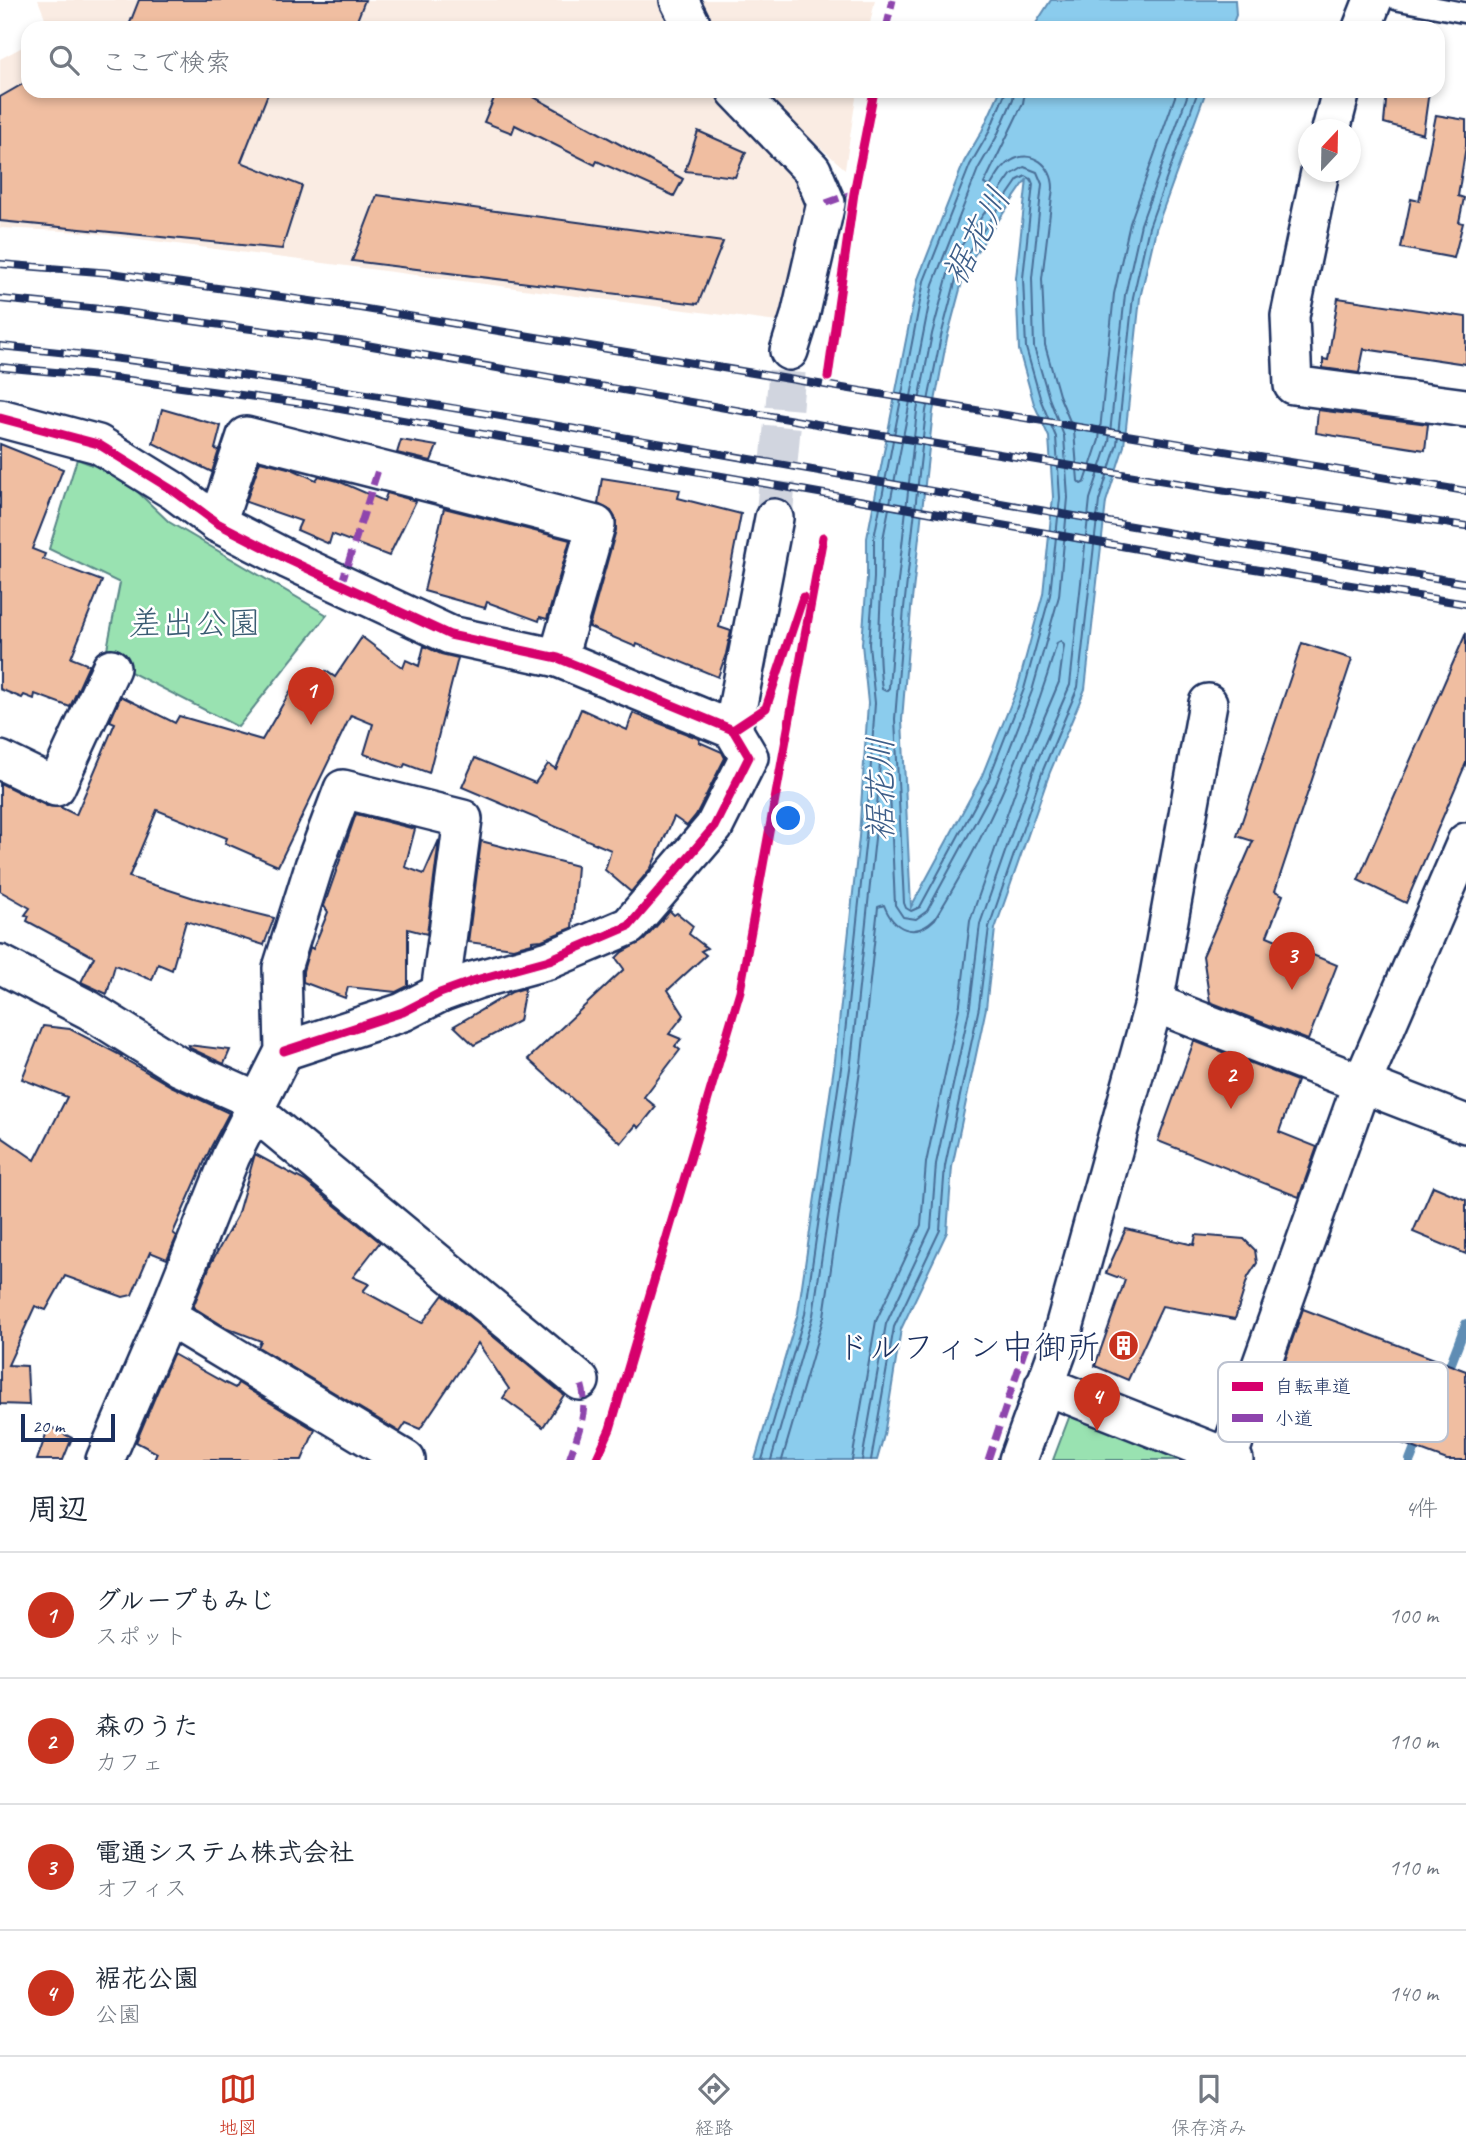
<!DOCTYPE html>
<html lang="ja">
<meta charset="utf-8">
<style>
:root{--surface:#fff;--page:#f6f6f7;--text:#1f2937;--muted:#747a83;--line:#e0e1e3;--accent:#c8321e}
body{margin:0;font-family:Caveat,"Klee One",sans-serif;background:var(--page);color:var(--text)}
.compass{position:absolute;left:1298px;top:119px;width:63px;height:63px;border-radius:50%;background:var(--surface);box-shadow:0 4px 10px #0003;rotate:22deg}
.scale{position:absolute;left:21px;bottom:18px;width:94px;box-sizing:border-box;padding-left:7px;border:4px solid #1b2f5e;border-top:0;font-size:19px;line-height:24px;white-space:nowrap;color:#1b2f5e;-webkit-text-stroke:5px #fff;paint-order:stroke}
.you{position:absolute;left:789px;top:819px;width:24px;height:24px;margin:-18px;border:5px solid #fff;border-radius:50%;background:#1a73e8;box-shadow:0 0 0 10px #1a73e833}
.badge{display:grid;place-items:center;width:46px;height:46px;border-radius:50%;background:var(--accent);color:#fff;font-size:23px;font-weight:700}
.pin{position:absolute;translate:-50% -58px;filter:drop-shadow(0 2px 4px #0008)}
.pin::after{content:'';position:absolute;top:37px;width:24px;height:21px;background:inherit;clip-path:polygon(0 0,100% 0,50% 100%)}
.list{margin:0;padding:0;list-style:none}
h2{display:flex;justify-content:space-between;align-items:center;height:91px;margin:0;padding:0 28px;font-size:30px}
h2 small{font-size:23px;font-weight:400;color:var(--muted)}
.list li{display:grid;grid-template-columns:46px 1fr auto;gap:21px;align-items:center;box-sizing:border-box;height:126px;padding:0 28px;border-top:2px solid var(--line)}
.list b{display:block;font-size:26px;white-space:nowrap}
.list p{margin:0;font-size:23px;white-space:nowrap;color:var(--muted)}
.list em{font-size:23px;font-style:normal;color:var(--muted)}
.icon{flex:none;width:38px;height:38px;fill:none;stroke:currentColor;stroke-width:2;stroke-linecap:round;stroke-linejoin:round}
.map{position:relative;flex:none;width:1466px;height:1460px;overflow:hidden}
.search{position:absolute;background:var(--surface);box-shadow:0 4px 10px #0003;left:21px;right:21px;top:21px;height:77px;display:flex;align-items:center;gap:18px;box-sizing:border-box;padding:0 24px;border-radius:21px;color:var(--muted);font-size:26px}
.sheet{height:595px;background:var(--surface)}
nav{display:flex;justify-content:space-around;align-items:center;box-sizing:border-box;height:98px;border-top:2px solid var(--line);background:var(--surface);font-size:19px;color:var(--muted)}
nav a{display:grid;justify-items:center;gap:4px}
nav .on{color:var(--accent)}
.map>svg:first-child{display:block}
</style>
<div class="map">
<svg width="1466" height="1460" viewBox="0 0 1466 1460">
<rect width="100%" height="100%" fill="#fff"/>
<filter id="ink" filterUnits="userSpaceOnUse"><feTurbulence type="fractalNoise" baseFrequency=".0143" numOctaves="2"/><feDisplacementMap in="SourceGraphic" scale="14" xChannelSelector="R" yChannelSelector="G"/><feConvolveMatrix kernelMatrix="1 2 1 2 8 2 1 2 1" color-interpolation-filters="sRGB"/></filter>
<g filter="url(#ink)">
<g fill="#faece3">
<path d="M38 0H662L676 28H49Z"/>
<path d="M695 0H875L869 28H711Z"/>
<path d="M28 44V91H712L810 187 785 323 84 232 0 228V59Z"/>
<path d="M756 91H857L845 169Z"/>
</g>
<g fill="#99e2b1" stroke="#5a8888" stroke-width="2">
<path d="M77 459 121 476 169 522 327 615 238 727 105 659 120 583 49 549Z"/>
<path d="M1073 1407 1188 1460H1053Z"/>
</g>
<g fill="#8bcced" stroke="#5e8db4" stroke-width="2" fill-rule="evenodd">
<path d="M1051 0H1235L1236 15 1231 28H1033Z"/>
<path d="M1000 91H1206L1156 229 1140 298 1124 446 1106 502 1085 689 1050 772 995 929 986 1008 952 1167 947 1232 901 1329 884 1435 877 1460H755L798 1313 835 1060 859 837 868 703 862 644 867 578V538L918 279 964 162 982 131ZM1027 179 1016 278 1019 350 1034 404 1049 437 1053 497 1043 594 1018 686 981 778 911 907 902 720 911 609 933 412 947 338 966 267Z"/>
</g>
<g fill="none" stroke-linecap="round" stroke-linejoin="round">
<g stroke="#486e97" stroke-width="2">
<path d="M1025 91 1023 103 984 184 990 187C996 178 1001 166 1011 161 1032 148 1053 166 1053 188L1042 279 1045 345 1059 395 1074 431 1078 481 1081 484 1085 482 1099 440 1114 294 1130 223 1177 91"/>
<path d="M1026 176 1031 179 1033 184 1023 278 1026 348 1041 401 1056 437 1060 498 1050 595 1024 689 988 781 920 907 911 911 906 908 904 903 895 719 904 608 926 411 941 336 960 264 1018 180Z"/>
<path d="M762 1460 805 1314 842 1061 866 837 875 703 869 644 874 578V538L924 281 970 165 988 134 1006 91"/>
<path d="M771 1460 813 1315 851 1062 875 838 881 746 885 743 888 747 895 905 903 917 916 919 927 911 996 784 1032 691 1059 596 1068 498 1064 436 1049 398 1034 347 1032 278 1042 184 1037 172 1024 167 1011 175 952 259 932 334 917 411 895 608 889 688 886 691 882 689C875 639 883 589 883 539L933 284 978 169 996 138 1013 99 1014 91"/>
<path d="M782 1460 824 1316 861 1064 878 907 884 905C893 929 914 940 935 919 988 833 1029 740 1057 643L1061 641 1064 645 1059 682 1025 763 970 921 960 1004 926 1163 921 1225 876 1321 852 1460"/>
<path d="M862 1460 886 1324 931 1228 936 1164 970 1006 980 924 1035 766 1070 685 1090 499 1109 442 1125 295 1141 224 1189 91"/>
<path d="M871 1460 894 1327 940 1230 945 1166 979 1007 989 927 1043 770 1078 687 1099 501 1117 444 1133 297 1149 227 1198 91"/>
</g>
<g stroke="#5e8db4" stroke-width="10">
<path d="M1446 1376 1466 1324"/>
<path d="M1410 1460 1419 1437"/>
</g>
</g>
<g fill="#f0bea1" stroke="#1b2f5e" stroke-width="2">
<path d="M139 0H365L354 28H128Z"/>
<path d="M28 81V91H269L241 162 302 186 282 249 0 221V97Z"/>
<path d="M497 91H523L683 179 674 196 597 161 595 165 515 125 512 133 484 122Z"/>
<path d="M1387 91H1429L1423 134 1384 123Z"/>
<path d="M1436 115 1466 120V146L1458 196 1464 198 1459 222 1463 223 1454 258 1401 248 1411 199 1419 201Z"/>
<path d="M698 131 746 152 735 177 685 171Z"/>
<path d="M377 195 644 231 723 242 698 304 352 261Z"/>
<path d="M1338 298 1466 317V364L1364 349 1359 373 1323 368V359L1328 360Z"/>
<path d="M162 409 221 426 215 449 219 450 212 472 153 443Z"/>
<path d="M1318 410 1428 424 1425 450 1316 433Z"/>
<path d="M401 440 437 446 431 461 397 453Z"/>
<path d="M0 444 63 469 32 549 45 554 43 559 102 581 71 658 89 665 70 707 35 694 34 699 24 695 22 698 0 689Z"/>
<path d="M260 461 292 469 316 480 319 476 338 481 384 501 387 493 416 501 389 556 332 534 329 544 297 530 301 521 246 502Z"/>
<path d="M602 478 680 490 678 498 741 514 719 627 731 631 726 654 718 677 637 644 636 647 589 627 616 530V519L611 511 598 504Z"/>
<path d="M444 508 570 540 547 619 540 617 539 621 487 602 485 608 424 591Z"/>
<path d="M1466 633V763L1406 903 1358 880Z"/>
<path d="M362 637 403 668 406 660 419 666 424 646 441 654 458 658 429 773 405 764 403 768 364 754 373 724 351 715 278 866 225 843 227 838 157 810 129 877 194 898 274 918 264 945 186 921 172 970 158 964 152 980 115 965 107 994 81 982 94 957 27 921 29 916 25 915 30 908 0 891V783L47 806 60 807 76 815 115 723 110 721 121 696 175 723 179 716 262 740 291 690 307 701 326 671 335 677Z"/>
<path d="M1302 643 1352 659 1275 891 1283 895 1267 936 1337 965 1308 1040 1210 1002 1203 956 1253 841 1237 836Z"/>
<path d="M581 709 627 730 633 713 700 739 699 742 722 752 725 758 696 815 687 826 674 817 651 868 631 892 605 870 611 850 462 787 475 758 535 783 548 764 556 769Z"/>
<path d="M356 814 415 829 405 867 424 874 439 840 427 934 408 929V986L396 992 348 987 345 998 303 982V971L310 947 313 949 328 912 324 906Z"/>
<path d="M481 841 577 866 572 928 542 940 532 941V943L513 948 468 942Z"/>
<path d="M670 911 674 915 677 913 693 926 689 934 707 948 701 951 706 955 668 990 684 1015 669 1034 681 1039 675 1046 680 1050 644 1097 656 1107 639 1128 636 1125 621 1143 528 1059 624 969 616 958 622 952 644 940Z"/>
<path d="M525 988 519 1021 474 1045 454 1026 512 992Z"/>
<path d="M43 1026 70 1029 122 1056 121 1057 171 1086 229 1113 211 1147 173 1233 177 1236 167 1259 150 1252 132 1295 123 1297 65 1276 46 1310 35 1306 8 1365 27 1366 29 1405 0 1404V1136L35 1160 67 1097 22 1079Z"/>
<path d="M1194 1041 1297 1081 1279 1132 1317 1147 1299 1197 1158 1141Z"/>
<path d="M188 1045 230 1050 224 1064 190 1048Z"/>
<path d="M255 1154 305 1181 380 1242 353 1277 369 1284 363 1291 422 1323 443 1295 564 1395 543 1427 503 1398 509 1389 478 1343 420 1429 406 1423 400 1432 258 1347 261 1341 225 1327 193 1307 211 1263 237 1216Z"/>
<path d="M1433 1186 1466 1200V1254L1413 1232Z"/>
<path d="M1126 1229 1194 1245 1196 1235 1244 1239 1255 1250 1257 1263 1248 1277 1235 1319 1162 1306 1128 1380 1095 1366 1125 1280 1106 1273Z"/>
<path d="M1303 1309 1466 1371V1460H1447L1273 1395Z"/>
<path d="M173 1354 225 1383 235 1388 238 1383 315 1430 302 1460H154L157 1453 136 1442Z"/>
<path d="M49 1426 72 1438 63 1460H37Z"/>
</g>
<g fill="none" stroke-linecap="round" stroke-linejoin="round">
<path stroke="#d1d5df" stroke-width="37" stroke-dasharray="37 18" stroke-linecap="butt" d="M774 518 789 351"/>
<defs>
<path id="service" d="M1397 0 1466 13"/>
<g id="minor">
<path d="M679 0 693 28"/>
<path d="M1362 28 1373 0"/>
<path d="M736 91 812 170 826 203 800 316 789 351"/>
<path d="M1331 130 1341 91"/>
<path d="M1320 172 1290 316 1293 385 1466 408"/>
<path d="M0 418 98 444 174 491 217 523 289 560 450 635 558 658 733 730 749 757 714 827 629 926 549 960 476 980 440 993 403 1012 284 1051"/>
<path d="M217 523 246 436 596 525 558 658"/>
<path d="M733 730 774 518"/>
<path d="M0 760 56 787 111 668"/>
<path d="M0 964 89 1010 180 1067 256 1101"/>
<path d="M1154 1003 1466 1124"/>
<path d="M252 1109 580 1381"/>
<path d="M167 1316 406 1460"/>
<path d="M1044 1385 1234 1460"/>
<path d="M1228 1458 1362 1083 1466 842"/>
<path d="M105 1460 167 1316 231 1156 284 1051 282 968 314 866 343 789 463 819 440 993"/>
<path d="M1018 1460 1057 1353 1154 1003 1208 703"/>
</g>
</defs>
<use href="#service" stroke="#1b2f5e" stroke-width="24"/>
<use href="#minor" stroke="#1b2f5e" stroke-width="42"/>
<use href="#service" stroke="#fff" stroke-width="19"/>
<use href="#minor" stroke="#fff" stroke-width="37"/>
<defs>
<g id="rail">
<path d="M0 264 111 273 360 308 1466 491"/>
<path d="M0 299 110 310 355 343 845 429 1245 494 1466 526"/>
<path d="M0 346C221 367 439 405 657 443 927 489 1196 539 1466 583"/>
<path d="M0 367 99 376 323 406 1212 562 1466 604"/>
</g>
</defs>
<use href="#rail" stroke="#1b2f5e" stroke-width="8"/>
<use href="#rail" stroke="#fff" stroke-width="5" stroke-dasharray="16" stroke-linecap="butt"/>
<g stroke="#8e44ad" stroke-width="7" stroke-dasharray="14 7" stroke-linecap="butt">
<path d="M886 28 893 0"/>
<path d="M826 203 854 193"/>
<path d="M341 585 378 470"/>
<path d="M569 1460C577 1436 591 1405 580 1381"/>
<path d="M988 1460 1028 1340"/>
</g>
<defs>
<g id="cycleway">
<path d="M828 377 854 193 874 91"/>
<path d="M0 418 98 444 174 491 217 523 289 560 450 635 558 658 733 730 749 757 714 827 629 926 549 960 476 980 440 993 403 1012 284 1051"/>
<path d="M733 730 766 708 803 597"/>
<path d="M596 1460 610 1429 740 991 823 537"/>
</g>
</defs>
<use href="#cycleway" stroke="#fff" stroke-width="13"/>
<use href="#cycleway" stroke="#d6006c" stroke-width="9"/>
</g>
</g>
<defs>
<symbol id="building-disc" viewBox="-11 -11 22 22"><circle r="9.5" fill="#c8321e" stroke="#fff"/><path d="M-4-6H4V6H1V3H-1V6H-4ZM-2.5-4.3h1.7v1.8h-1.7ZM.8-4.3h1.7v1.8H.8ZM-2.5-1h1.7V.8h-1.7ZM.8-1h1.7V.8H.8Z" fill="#fff"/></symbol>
</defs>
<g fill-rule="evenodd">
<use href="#building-disc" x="1106" y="1328" width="35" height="35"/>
</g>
<g text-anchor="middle" stroke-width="5" stroke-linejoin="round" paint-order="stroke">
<g font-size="33" fill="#3a5c73" stroke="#fff">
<text x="195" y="634">差出公園</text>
</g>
<g font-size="33" fill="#1b2f5e" stroke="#fff" text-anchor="end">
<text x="1100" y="1358">ドルフィン中御所</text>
</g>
<g font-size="35" font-style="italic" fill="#3d5e89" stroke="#fff">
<text transform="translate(976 236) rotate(-62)" y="12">裾花川</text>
<text transform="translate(880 789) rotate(-90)" y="12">裾花川</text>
</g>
</g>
<rect x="1218" y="1362" width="230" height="80" rx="10" fill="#fff" stroke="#bbc1cf" stroke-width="2"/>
<rect x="1232" y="1382" width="31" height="9" fill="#d6006c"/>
<rect x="1232" y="1414" width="31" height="8" fill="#8e44ad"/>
<g font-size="19" fill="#1b2f5e">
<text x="1275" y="1393">自転車道</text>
<text x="1275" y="1425">小道</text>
</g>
</svg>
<svg class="compass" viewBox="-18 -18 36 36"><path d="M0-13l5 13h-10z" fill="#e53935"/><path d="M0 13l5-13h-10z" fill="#747a83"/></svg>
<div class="scale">20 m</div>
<div class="you"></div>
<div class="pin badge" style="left:311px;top:725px">1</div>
<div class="pin badge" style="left:1231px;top:1109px">2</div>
<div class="pin badge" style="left:1292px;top:990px">3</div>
<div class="pin badge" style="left:1097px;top:1431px">4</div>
<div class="search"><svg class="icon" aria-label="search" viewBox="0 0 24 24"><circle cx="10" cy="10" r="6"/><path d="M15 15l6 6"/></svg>ここで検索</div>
</div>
<section class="sheet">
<h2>周辺<small>4件</small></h2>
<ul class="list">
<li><span class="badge">1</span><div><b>グループもみじ</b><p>スポット</p></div><em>100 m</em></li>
<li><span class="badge">2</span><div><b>森のうた</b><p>カフェ</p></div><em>110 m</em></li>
<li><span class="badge">3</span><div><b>電通システム株式会社</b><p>オフィス</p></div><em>110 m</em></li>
<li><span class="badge">4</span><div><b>裾花公園</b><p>公園</p></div><em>140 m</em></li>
</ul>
</section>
<nav>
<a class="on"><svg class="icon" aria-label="map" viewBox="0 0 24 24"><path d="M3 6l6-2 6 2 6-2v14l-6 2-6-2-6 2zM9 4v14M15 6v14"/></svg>地図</a>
<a><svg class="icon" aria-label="directions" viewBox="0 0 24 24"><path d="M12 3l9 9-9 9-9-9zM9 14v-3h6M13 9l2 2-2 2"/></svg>経路</a>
<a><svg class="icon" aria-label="saved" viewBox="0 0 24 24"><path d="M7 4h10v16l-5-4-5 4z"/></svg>保存済み</a>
</nav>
